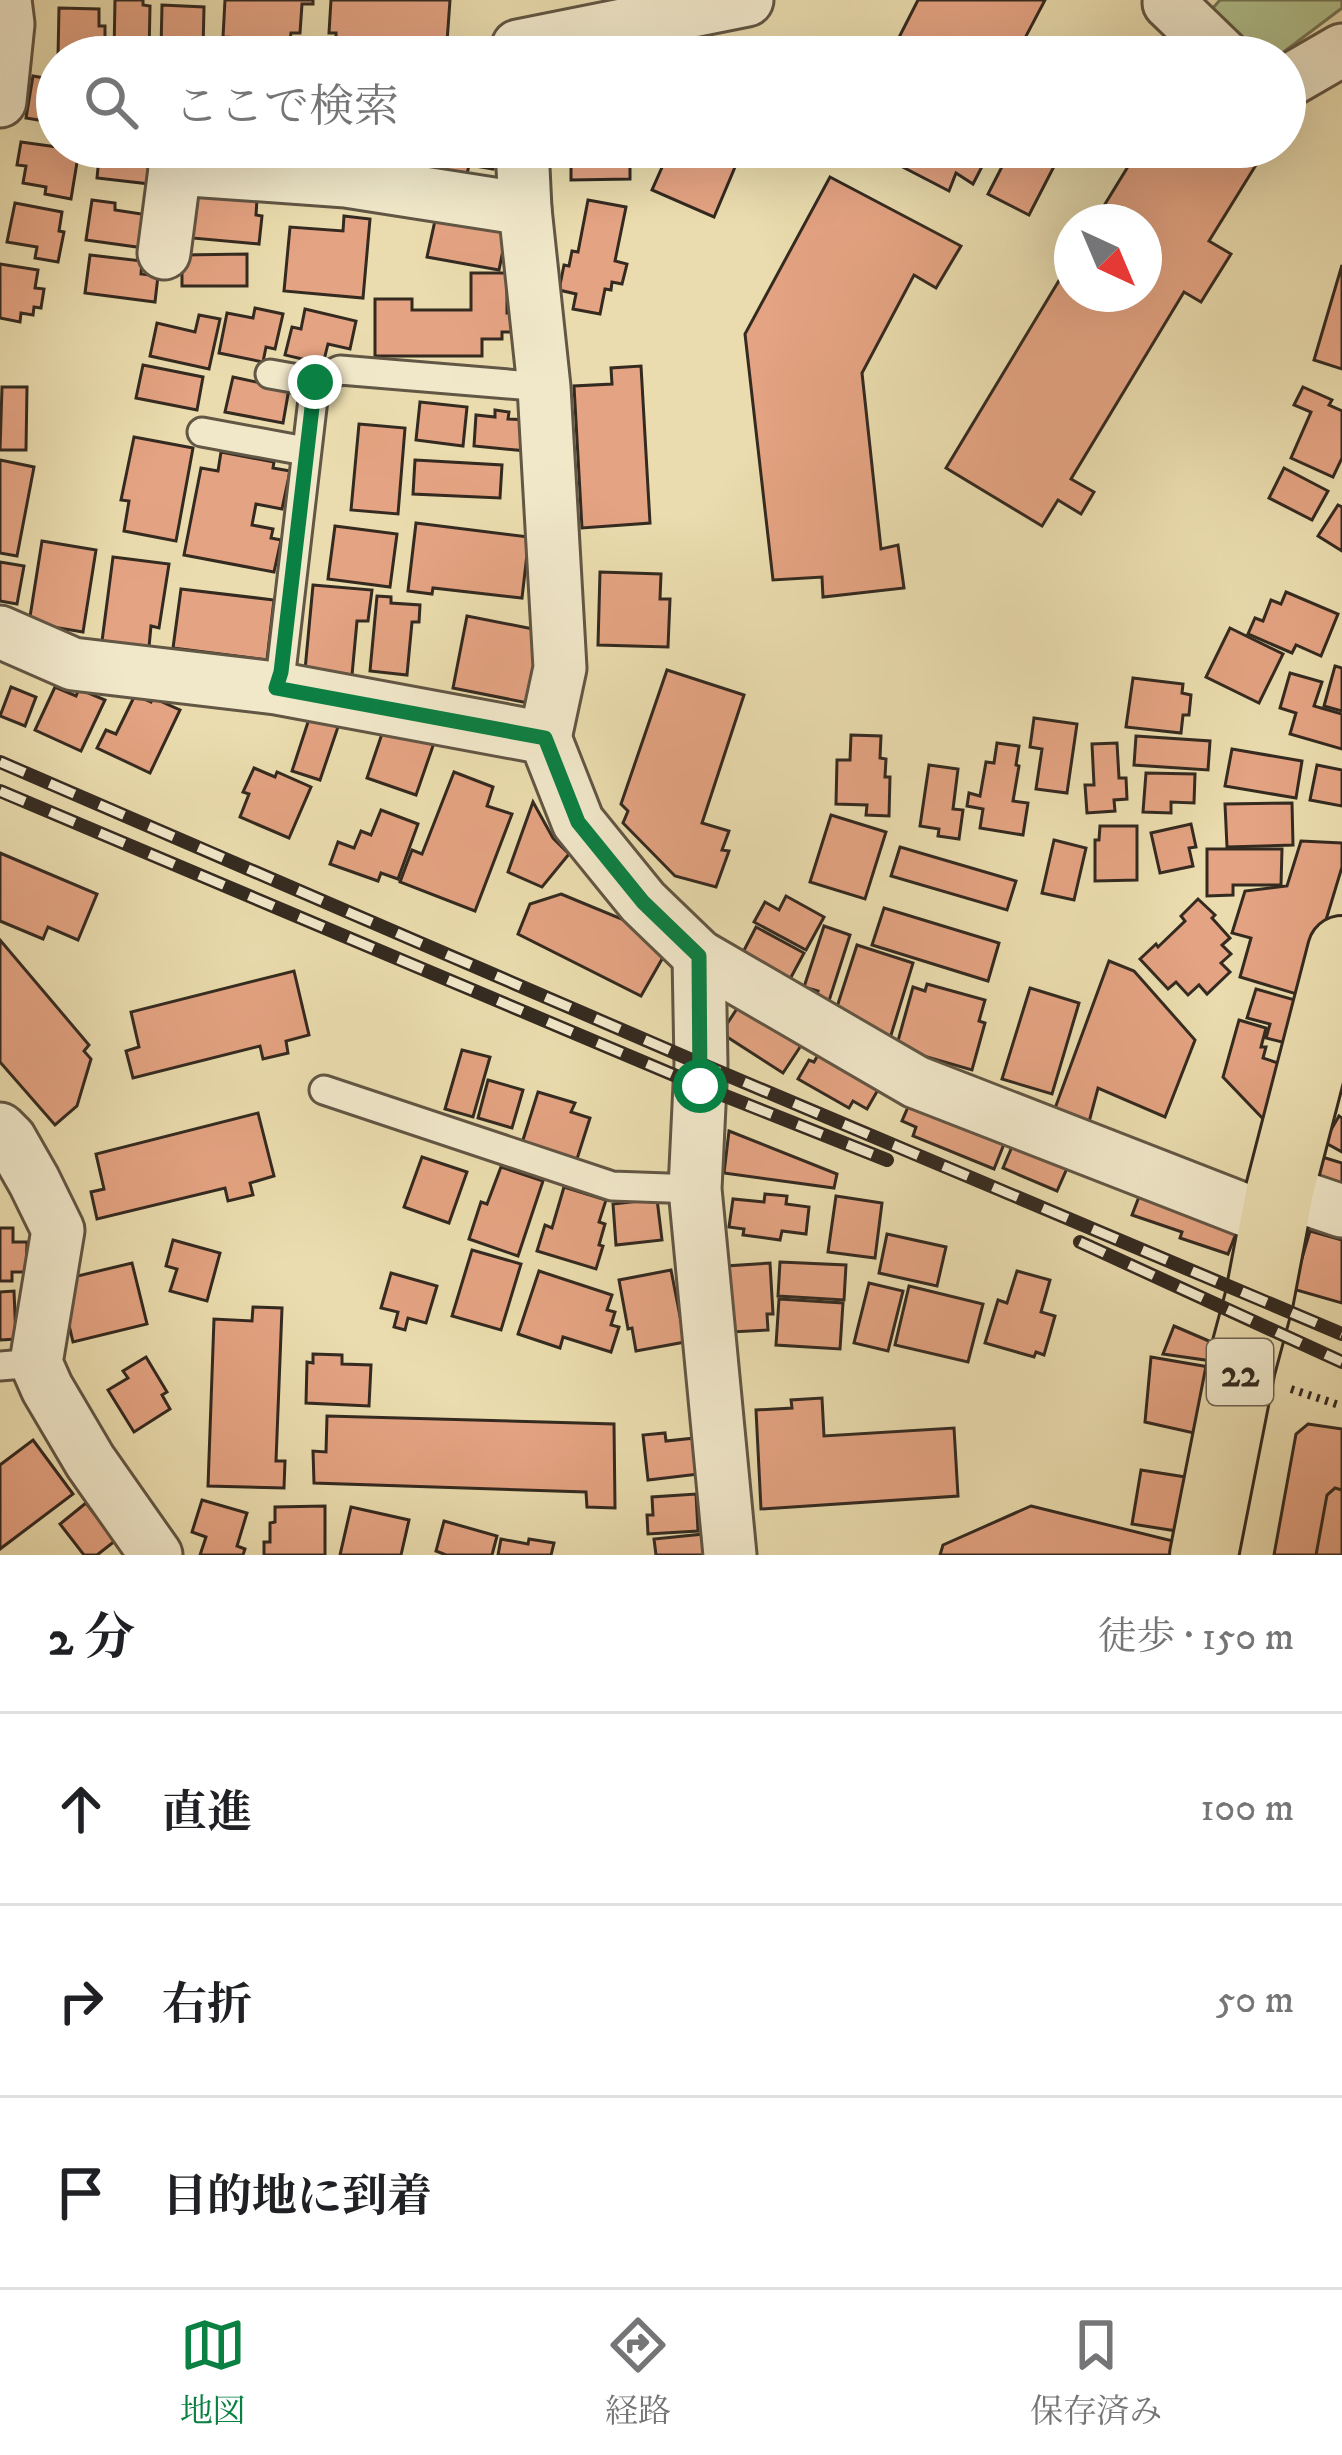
<!DOCTYPE html>
<html lang="ja">
<meta charset="utf-8">
<style>
:root{--surface:#fff;--page:#f2f2f2;--text:#202124;--muted:#757577;--line:#e0e0e0;--accent:#0b8043}
body{margin:0;font-family:"IM FELL DW Pica","Noto Serif JP",serif;background:var(--page);color:var(--text)}
.compass{position:absolute;left:1054px;top:204px;width:108px;height:108px;border-radius:50%;background:var(--surface);box-shadow:0 12px 48px #0002;rotate:136deg}
.stop{position:absolute;width:36px;height:36px;margin:-27px;border:9px solid #0b8043;border-radius:50%;background:#fff}
.stop.end{background:#0b8043;border-color:#fff;box-shadow:0 3px 12px #0008}
.list{margin:0;padding:0;list-style:none}
h2{display:flex;justify-content:space-between;align-items:center;height:156px;margin:0;padding:0 48px;font-size:51px}
h2 small{font-size:39px;font-weight:400;color:var(--muted)}
.list li{display:grid;grid-template-columns:78px 1fr auto;gap:36px;align-items:center;box-sizing:border-box;height:192px;padding:0 48px;border-top:3px solid var(--line)}
.list b{display:block;font-size:45px;white-space:nowrap}
.list em{font-size:39px;font-style:normal;color:var(--muted)}
.icon{flex:none;width:66px;height:66px;fill:none;stroke:currentColor;stroke-width:2;stroke-linecap:round;stroke-linejoin:round}
.map{position:relative;flex:none;width:1342px;height:1555px;overflow:hidden}
.search{position:absolute;background:var(--surface);box-shadow:0 12px 48px #0002;left:36px;right:36px;top:36px;height:132px;display:flex;align-items:center;gap:30px;box-sizing:border-box;padding:0 42px;border-radius:66px;color:var(--muted);font-size:45px}
.sheet{height:732px;background:var(--surface)}
nav{display:flex;justify-content:space-around;align-items:center;box-sizing:border-box;height:168px;border-top:3px solid var(--line);background:var(--surface);font-size:33px;color:var(--muted)}
nav a{display:grid;justify-items:center;gap:6px}
nav .on{color:var(--accent)}
.map>svg:first-child{display:block}
</style>
<div class="map">
<svg width="1342" height="1555" viewBox="0 0 1342 1555">
<rect width="100%" height="100%" fill="#eadcae"/>
<filter id="stains"><feTurbulence type="fractalNoise" baseFrequency=".00167" numOctaves="4"/><feColorMatrix values="0 0 0 0 .2 0 0 0 0 .09 0 0 0 0 .02 0 0 0 .5 -.17"/></filter>
<radialGradient id="worn" r=".72"><stop offset=".6" stop-color="#630" stop-opacity="0"/><stop offset="1" stop-color="#630" stop-opacity=".3"/></radialGradient>
<path fill="#b2c28e" stroke="#737657" stroke-width="3" d="M1220 0H1342V8L1277 57C1237 54 1233 39 1212 9Z"/>
<g fill="#e4a382" stroke="#342a20" stroke-width="3">
<path d="M115 0H143V5L150 6 149 55 114 54Z"/>
<path d="M225 0H313V4H302L300 33H291L290 40 223 37Z"/>
<path d="M331 0H450L447 42H437V50L398 48V57L360 55V46L336 45V33H329Z"/>
<path d="M918 0H1045L1015 57H889Z"/>
<path d="M162 5 204 7 203 50 161 49Z"/>
<path d="M59 8 99 9V26H105V56L58 57Z"/>
<path d="M739 43 741 57H705L722 54 721 45Z"/>
<path d="M33 76 57 80V132V123L26 118Z"/>
<path d="M21 142 79 150 71 199 45 194 46 187 23 183 26 166 17 165Z"/>
<path d="M100 147 154 150 150 184 97 178Z"/>
<path d="M328 147H360L359 157 327 155Z"/>
<path d="M434 147H497L493 169 469 165 466 179 429 173Z"/>
<path d="M559 147H630V179L571 180V165H560Z"/>
<path d="M671 147H719L714 158 735 167 714 217 652 190Z"/>
<path d="M864 147H977L989 153 973 184 956 173 949 191Z"/>
<path d="M1012 147H1064L1029 215 988 194Z"/>
<path d="M1140 147H1256L1264 152 1209 241 1231 254 1201 302 1184 292 1071 479 1094 492 1081 514 1058 500 1042 526 946 468 1072 259V294H1144V222H1094Z"/>
<path d="M830 177 961 246 936 288 914 275 862 373 881 549 898 545 904 588 823 597 822 577 773 580 745 334Z"/>
<path d="M196 193 257 199 256 215 262 216 259 244 192 238Z"/>
<path d="M92 200 115 203V210L148 215 144 248 86 240Z"/>
<path d="M588 200 626 207 615 261 627 264 622 284 612 282 611 290 605 289 600 314 573 309 576 294 559 290 564 265 569 266 572 251 578 252Z"/>
<path d="M15 203 62 212 59 231 64 232 58 262 35 258 37 247 7 242Z"/>
<path d="M344 216 370 219 363 298 284 291 290 227 343 231Z"/>
<path d="M436 216 507 230 499 270 427 257Z"/>
<path d="M247 254V286H182V255Z"/>
<path d="M90 255 142 261 141 274 158 276 155 302 85 293Z"/>
<path d="M0 264 38 270 35 288 44 289 41 308 34 307 33 315 21 313 20 322 0 318Z"/>
<path d="M1342 265V369L1314 360Z"/>
<path d="M471 273H507V313H513V332H502V339H482V356H375V299H412V310H471Z"/>
<path d="M255 308 283 314 275 349 266 347 263 362 219 353 227 313 253 318Z"/>
<path d="M305 309 356 321 350 349 328 344 323 364 285 355 292 327 301 329Z"/>
<path d="M199 315 220 319 209 369 150 356 157 323 195 332Z"/>
<path d="M143 365 203 377 197 410 136 398Z"/>
<path d="M641 366 650 523 582 528 574 386 612 384 611 368Z"/>
<path d="M233 377 289 389 283 423 225 412Z"/>
<path d="M2 387H27L26 450H0Z"/>
<path d="M1303 387 1332 400 1329 405 1342 411V458L1333 477 1291 458 1311 412 1294 405Z"/>
<path d="M420 402 467 407 463 446 416 440Z"/>
<path d="M495 410 509 412 508 419 530 420 527 451 474 446 476 415 495 417Z"/>
<path d="M359 424 405 428 398 514 351 510Z"/>
<path d="M134 437 193 448 176 541 124 531 129 501 121 500Z"/>
<path d="M221 452 274 462 273 468 290 471 282 509 256 504 252 525 273 529 271 538 281 540 274 572 184 555 201 468 218 471Z"/>
<path d="M0 460 34 467 17 556 0 553Z"/>
<path d="M415 460 502 465 500 498 413 494Z"/>
<path d="M1284 468 1328 491 1312 520 1269 498Z"/>
<path d="M1338 505 1342 507V551L1318 536Z"/>
<path d="M416 523 529 537 522 598 433 588 432 594 408 591Z"/>
<path d="M335 526 397 534 390 587 328 579Z"/>
<path d="M42 541 96 550 83 632 29 623Z"/>
<path d="M113 557 169 564 159 628 151 626 149 647 102 641Z"/>
<path d="M0 562 24 566 17 604 0 601Z"/>
<path d="M600 572 661 574 660 599H670L668 647 598 645Z"/>
<path d="M313 585 372 590 368 621H357L352 675 305 670Z"/>
<path d="M181 589 274 600 267 660 173 648Z"/>
<path d="M1286 592 1338 614 1321 656 1296 645 1292 653 1248 634 1255 618 1263 621 1271 600 1281 604Z"/>
<path d="M377 596 391 597V603L420 605 419 622H412L407 675 370 671Z"/>
<path d="M467 616 543 631 528 703 453 688Z"/>
<path d="M1230 628 1283 654 1259 703 1206 677Z"/>
<path d="M1335 666 1342 668V711L1324 706Z"/>
<path d="M667 670 744 695 702 823 729 831 722 850 729 851 716 887 675 876 623 823 628 811 621 804Z"/>
<path d="M1290 673 1322 682 1314 706 1342 714V749L1290 734 1296 713 1280 708Z"/>
<path d="M1133 678 1183 684 1182 693 1191 695 1189 715H1183L1181 733 1126 727Z"/>
<path d="M11 687 36 697 25 726 0 716Z"/>
<path d="M55 687 76 696 79 689 105 700 81 751 35 730Z"/>
<path d="M135 695 151 702 153 698 180 710 150 773 97 748 106 730 116 734Z"/>
<path d="M310 716 339 724 320 780 292 771Z"/>
<path d="M1034 718 1077 724 1067 793 1036 789 1042 749 1030 747Z"/>
<path d="M385 725 434 743 416 795 367 778Z"/>
<path d="M851 735 881 736 880 758 886 759 885 777H890L889 816 866 815 867 805 836 804 837 760H850Z"/>
<path d="M1136 736 1210 741 1208 770 1134 765Z"/>
<path d="M997 743 1019 746 1016 765 1019 766 1013 801 1028 803 1023 835 980 828 983 809 967 806 969 793 980 796 986 762 994 763Z"/>
<path d="M1117 743 1119 778H1126L1127 799 1114 800 1115 811 1087 813 1085 785H1094L1092 744Z"/>
<path d="M1232 749 1302 761 1296 798 1225 786Z"/>
<path d="M929 765 958 769 953 809 963 810 959 839 938 836 939 829 920 826Z"/>
<path d="M1317 765 1342 770V806L1310 800Z"/>
<path d="M254 768 275 777 277 772 311 787 289 838 240 817 249 794 243 792Z"/>
<path d="M454 772 493 787 487 806 512 814 475 911 400 882 412 850 422 854Z"/>
<path d="M1146 773 1195 774 1194 803 1171 802V813L1143 812Z"/>
<path d="M533 802 553 838 569 854 542 887 508 872Z"/>
<path d="M1292 803 1293 845 1227 847 1225 804Z"/>
<path d="M381 810 418 824 398 879 381 873 378 881 330 864 338 842 354 848 361 831 371 835Z"/>
<path d="M831 815 886 832 865 899 810 882Z"/>
<path d="M1191 824 1196 847 1189 848 1193 866 1160 873 1151 833Z"/>
<path d="M1100 826H1137V880L1095 881V840H1099Z"/>
<path d="M1054 840 1086 848 1074 900 1042 893Z"/>
<path d="M1301 841 1342 843V867L1303 996 1240 977 1251 938 1232 933 1245 891 1287 886Z"/>
<path d="M900 847 1016 881 1007 910 891 876Z"/>
<path d="M1207 849H1282L1281 885H1233V895L1207 896Z"/>
<path d="M0 853 97 894 78 940 48 927 43 939 0 921Z"/>
<path d="M561 894 629 922 666 952 641 996 518 934 530 904Z"/>
<path d="M786 896 824 917 806 950 754 922 765 902 779 910Z"/>
<path d="M1198 899 1215 915 1212 918 1230 938 1222 945 1231 954 1221 963 1230 972 1207 994 1199 985 1188 995 1176 982 1168 989 1140 959 1156 944 1158 947 1185 921 1181 916Z"/>
<path d="M884 908 999 943 988 981 872 945Z"/>
<path d="M824 926 850 935 828 1004 815 999 818 991 804 987Z"/>
<path d="M756 927 804 953 789 981 741 956Z"/>
<path d="M0 940 89 1045 84 1051 91 1059 77 1106 55 1125 0 1062Z"/>
<path d="M857 945 913 963 888 1045 835 1013Z"/>
<path d="M1109 961 1134 971 1195 1040 1165 1117 1098 1088 1089 1122 1054 1111Z"/>
<path d="M294 971 309 1035 286 1041 288 1053 263 1059 260 1046 133 1078 126 1051 139 1047 131 1012Z"/>
<path d="M927 984 985 1000 979 1021 985 1023 972 1070 896 1048 913 987 925 991Z"/>
<path d="M1030 988 1079 1003 1052 1094 1002 1079Z"/>
<path d="M1256 989 1302 1002 1290 1044 1266 1038 1270 1024 1247 1018Z"/>
<path d="M744 998 806 1038 783 1073 721 1033Z"/>
<path d="M1239 1020 1266 1028 1261 1047H1266L1263 1058 1281 1064 1267 1123 1223 1077Z"/>
<path d="M823 1046 883 1081 867 1109 853 1101 849 1108 798 1079 809 1060 814 1062Z"/>
<path d="M462 1050 490 1057 473 1117 445 1109Z"/>
<path d="M488 1080 523 1090 512 1128 478 1118Z"/>
<path d="M538 1092 575 1103 571 1112 590 1118 577 1159 522 1143Z"/>
<path d="M911 1100 1006 1139 994 1169 913 1136 916 1127 902 1121Z"/>
<path d="M258 1113 274 1176 250 1183 253 1195 228 1201 225 1188 97 1219 91 1192 104 1189 96 1154Z"/>
<path d="M1339 1116 1342 1118V1152L1324 1142Z"/>
<path d="M729 1131 837 1174 834 1188 724 1173Z"/>
<path d="M1014 1142 1068 1166 1057 1191 1003 1168Z"/>
<path d="M1319 1156 1342 1163V1204L1309 1193Z"/>
<path d="M422 1157 467 1172 449 1223 404 1207Z"/>
<path d="M501 1167 543 1181 518 1256 469 1239 481 1202 487 1204Z"/>
<path d="M564 1187 606 1200 599 1222 605 1224 599 1245 603 1246 596 1269 537 1251 545 1225 552 1228Z"/>
<path d="M1142 1189 1240 1223 1228 1254 1180 1238 1182 1232 1132 1215Z"/>
<path d="M765 1194 787 1196 786 1204 809 1207 806 1234 782 1231 780 1240 743 1235 744 1229 729 1227 733 1199 764 1202Z"/>
<path d="M836 1196 882 1203 875 1258 828 1252Z"/>
<path d="M657 1199 662 1240 616 1245 613 1204Z"/>
<path d="M0 1228H13V1242H27L26 1272H12V1281H0Z"/>
<path d="M1310 1231 1342 1240V1303L1293 1289Z"/>
<path d="M887 1234 946 1247 937 1286 879 1273Z"/>
<path d="M173 1240 220 1253 207 1301 170 1291 177 1269 166 1266Z"/>
<path d="M472 1250 521 1264 501 1330 452 1316Z"/>
<path d="M780 1262 846 1265 844 1300 778 1296Z"/>
<path d="M132 1263 147 1324 73 1342 65 1308 71 1307 65 1279Z"/>
<path d="M770 1263 773 1314H767L768 1330 731 1332 726 1266Z"/>
<path d="M671 1270 685 1342 636 1351 632 1328 628 1329 619 1280Z"/>
<path d="M539 1271 612 1295 607 1310 615 1312 611 1325 619 1327 611 1352 563 1337 560 1348 518 1334Z"/>
<path d="M1017 1271 1050 1280 1041 1312 1055 1316 1044 1355 1036 1352 1034 1357 985 1343 998 1300 1007 1303Z"/>
<path d="M391 1273 437 1286 426 1323 408 1318 405 1330 394 1327 398 1312 381 1308Z"/>
<path d="M869 1283 903 1291 888 1351 854 1343Z"/>
<path d="M909 1286 983 1304 968 1362 895 1345Z"/>
<path d="M14 1291 16 1339 0 1340V1292Z"/>
<path d="M779 1299 843 1303 840 1349 776 1345Z"/>
<path d="M253 1307 282 1308 276 1461H285L284 1488 208 1486 214 1319 252 1321Z"/>
<path d="M1174 1326 1216 1344 1212 1361 1163 1354Z"/>
<path d="M313 1354 342 1355V1364L371 1365 369 1406 306 1403 307 1362 313 1363Z"/>
<path d="M146 1357 167 1392 162 1395 170 1409 134 1432 108 1390 128 1378 123 1371Z"/>
<path d="M1151 1357 1209 1367 1194 1433 1145 1422Z"/>
<path d="M822 1398 824 1436 954 1428 958 1496 761 1509 756 1410 792 1408 791 1400Z"/>
<path d="M327 1416 614 1424 615 1508 587 1507 586 1492 314 1483 313 1451 326 1452Z"/>
<path d="M1308 1424 1342 1429V1555H1274L1296 1434Z"/>
<path d="M665 1433 666 1441 695 1438 699 1474 648 1480 643 1435Z"/>
<path d="M33 1440 73 1494 0 1549V1465Z"/>
<path d="M1141 1470 1192 1478 1183 1532 1132 1524Z"/>
<path d="M1335 1488 1342 1490V1555H1316L1327 1495Z"/>
<path d="M696 1494 698 1531 648 1534 647 1515H653L652 1497Z"/>
<path d="M202 1500 247 1513 237 1546 245 1549 243 1555H200L206 1537 192 1532Z"/>
<path d="M86 1503 115 1541 97 1555H84L60 1524Z"/>
<path d="M325 1506V1555H264V1542H270V1523L275 1522V1507Z"/>
<path d="M1031 1506 1177 1542 1174 1555H940L943 1545Z"/>
<path d="M351 1507 409 1520 401 1555H340Z"/>
<path d="M444 1521 497 1536 492 1555H446L436 1551Z"/>
<path d="M704 1534 706 1555H656L654 1539Z"/>
<path d="M501 1539 528 1544 529 1539 554 1543 551 1555H498Z"/>
</g>
<g fill="none" stroke-linecap="round" stroke-linejoin="round">
<defs>
<g id="service">
<path d="M270 374 315 382 340 370 544 387"/>
<path d="M202 432 305 451"/>
<path d="M276 688 281 672 315 382"/>
<path d="M324 1090 612 1186 695 1189"/>
<path d="M0 1366 36 1363"/>
</g>
<g id="minor">
<path d="M1172 0 1169 3 1225 57"/>
<path d="M518 46 747 0"/>
<path d="M1285 83 1342 50"/>
<path d="M0 101 8 24 5 0"/>
<path d="M177 147 175 169 346 181 525 209"/>
<path d="M522 147 525 209 544 387 560 668 545 738"/>
<path d="M164 253 175 169"/>
<path d="M0 632 73 664 276 688 545 738 578 822 643 902 699 956 916 1082 1273 1221"/>
<path d="M699 956 701 1064 695 1189 730 1555"/>
<path d="M0 1129 10 1139 34 1181 58 1230 36 1363 47 1388 90 1461 156 1555"/>
<path d="M1280 1190 1342 1211"/>
</g>
<path id="primary" d="M1204 1555 1241 1367 1259 1300 1280 1190 1342 950"/>
</defs>
<use href="#service" stroke="#625644" stroke-width="33"/>
<use href="#minor" stroke="#625644" stroke-width="57"/>
<use href="#primary" stroke="#342a20" stroke-width="72"/>
<path stroke="#342a20" stroke-width="8" stroke-dasharray="3 6" stroke-linecap="butt" d="M1291 1389 1342 1406"/>
<use href="#service" stroke="#f1e8ca" stroke-width="27"/>
<use href="#minor" stroke="#f1e8ca" stroke-width="51"/>
<use href="#primary" stroke="#eadcae" stroke-width="66"/>
<defs>
<g id="rail">
<path d="M0 762 701 1064 1342 1334"/>
<path d="M0 791 700 1086 887 1160"/>
<path d="M1080 1242 1342 1362"/>
</g>
</defs>
<use href="#rail" stroke="#342a20" stroke-width="14"/>
<use href="#rail" stroke="#f1e8ca" stroke-width="9" stroke-dasharray="27" stroke-linecap="butt"/>
</g>
<g fill="none" stroke-linecap="round" stroke-linejoin="round">
<path stroke="#0b8043" stroke-width="15" d="M315 382 281 672 276 688 545 738 578 822 643 902 699 956 700 1086"/>
</g>
<g text-anchor="middle" stroke-width="10" stroke-linejoin="round" paint-order="stroke">
<rect fill="#f1e8ca" stroke="#6d6353" stroke-width="3" x="1207" y="1339" width="66" height="66" rx="9"/>
<g font-size="39" font-weight="bold" fill="#342a20">
<text x="1240" y="1386">22</text>
</g>
</g>
<rect width="100%" height="100%" filter="url(#stains)"/>
<rect width="100%" height="100%" fill="url(#worn)"/>
</svg>
<svg class="compass" viewBox="-18 -18 36 36"><path d="M0-13l5 13h-10z" fill="#e53935"/><path d="M0 13l5-13h-10z" fill="#757577"/></svg>
<div class="stop" style="left:700px;top:1086px"></div>
<div class="stop end" style="left:315px;top:382px"></div>
<div class="search"><svg class="icon" aria-label="search" viewBox="0 0 24 24"><circle cx="10" cy="10" r="6"/><path d="M15 15l6 6"/></svg>ここで検索</div>
</div>
<section class="sheet">
<h2>2 分<small>徒歩 · 150 m</small></h2>
<ul class="list">
<li><svg class="icon" aria-label="ahead" viewBox="0 0 24 24"><path d="M12 20V5M6 11l6-6 6 6"/></svg><div><b>直進</b></div><em>100 m</em></li>
<li><svg class="icon" aria-label="right" viewBox="0 0 24 24"><path d="M7 20v-9h11M14 6l5 5-5 5"/></svg><div><b>右折</b></div><em>50 m</em></li>
<li><svg class="icon" aria-label="arrive" viewBox="0 0 24 24"><path d="M6 21V4h12l-3 4 3 4H6"/></svg><div><b>目的地に到着</b></div></li>
</ul>
</section>
<nav>
<a class="on"><svg class="icon" aria-label="map" viewBox="0 0 24 24"><path d="M3 6l6-2 6 2 6-2v14l-6 2-6-2-6 2zM9 4v14M15 6v14"/></svg>地図</a>
<a><svg class="icon" aria-label="directions" viewBox="0 0 24 24"><path d="M12 3l9 9-9 9-9-9zM9 14v-3h6M13 9l2 2-2 2"/></svg>経路</a>
<a><svg class="icon" aria-label="saved" viewBox="0 0 24 24"><path d="M7 4h10v16l-5-4-5 4z"/></svg>保存済み</a>
</nav>
